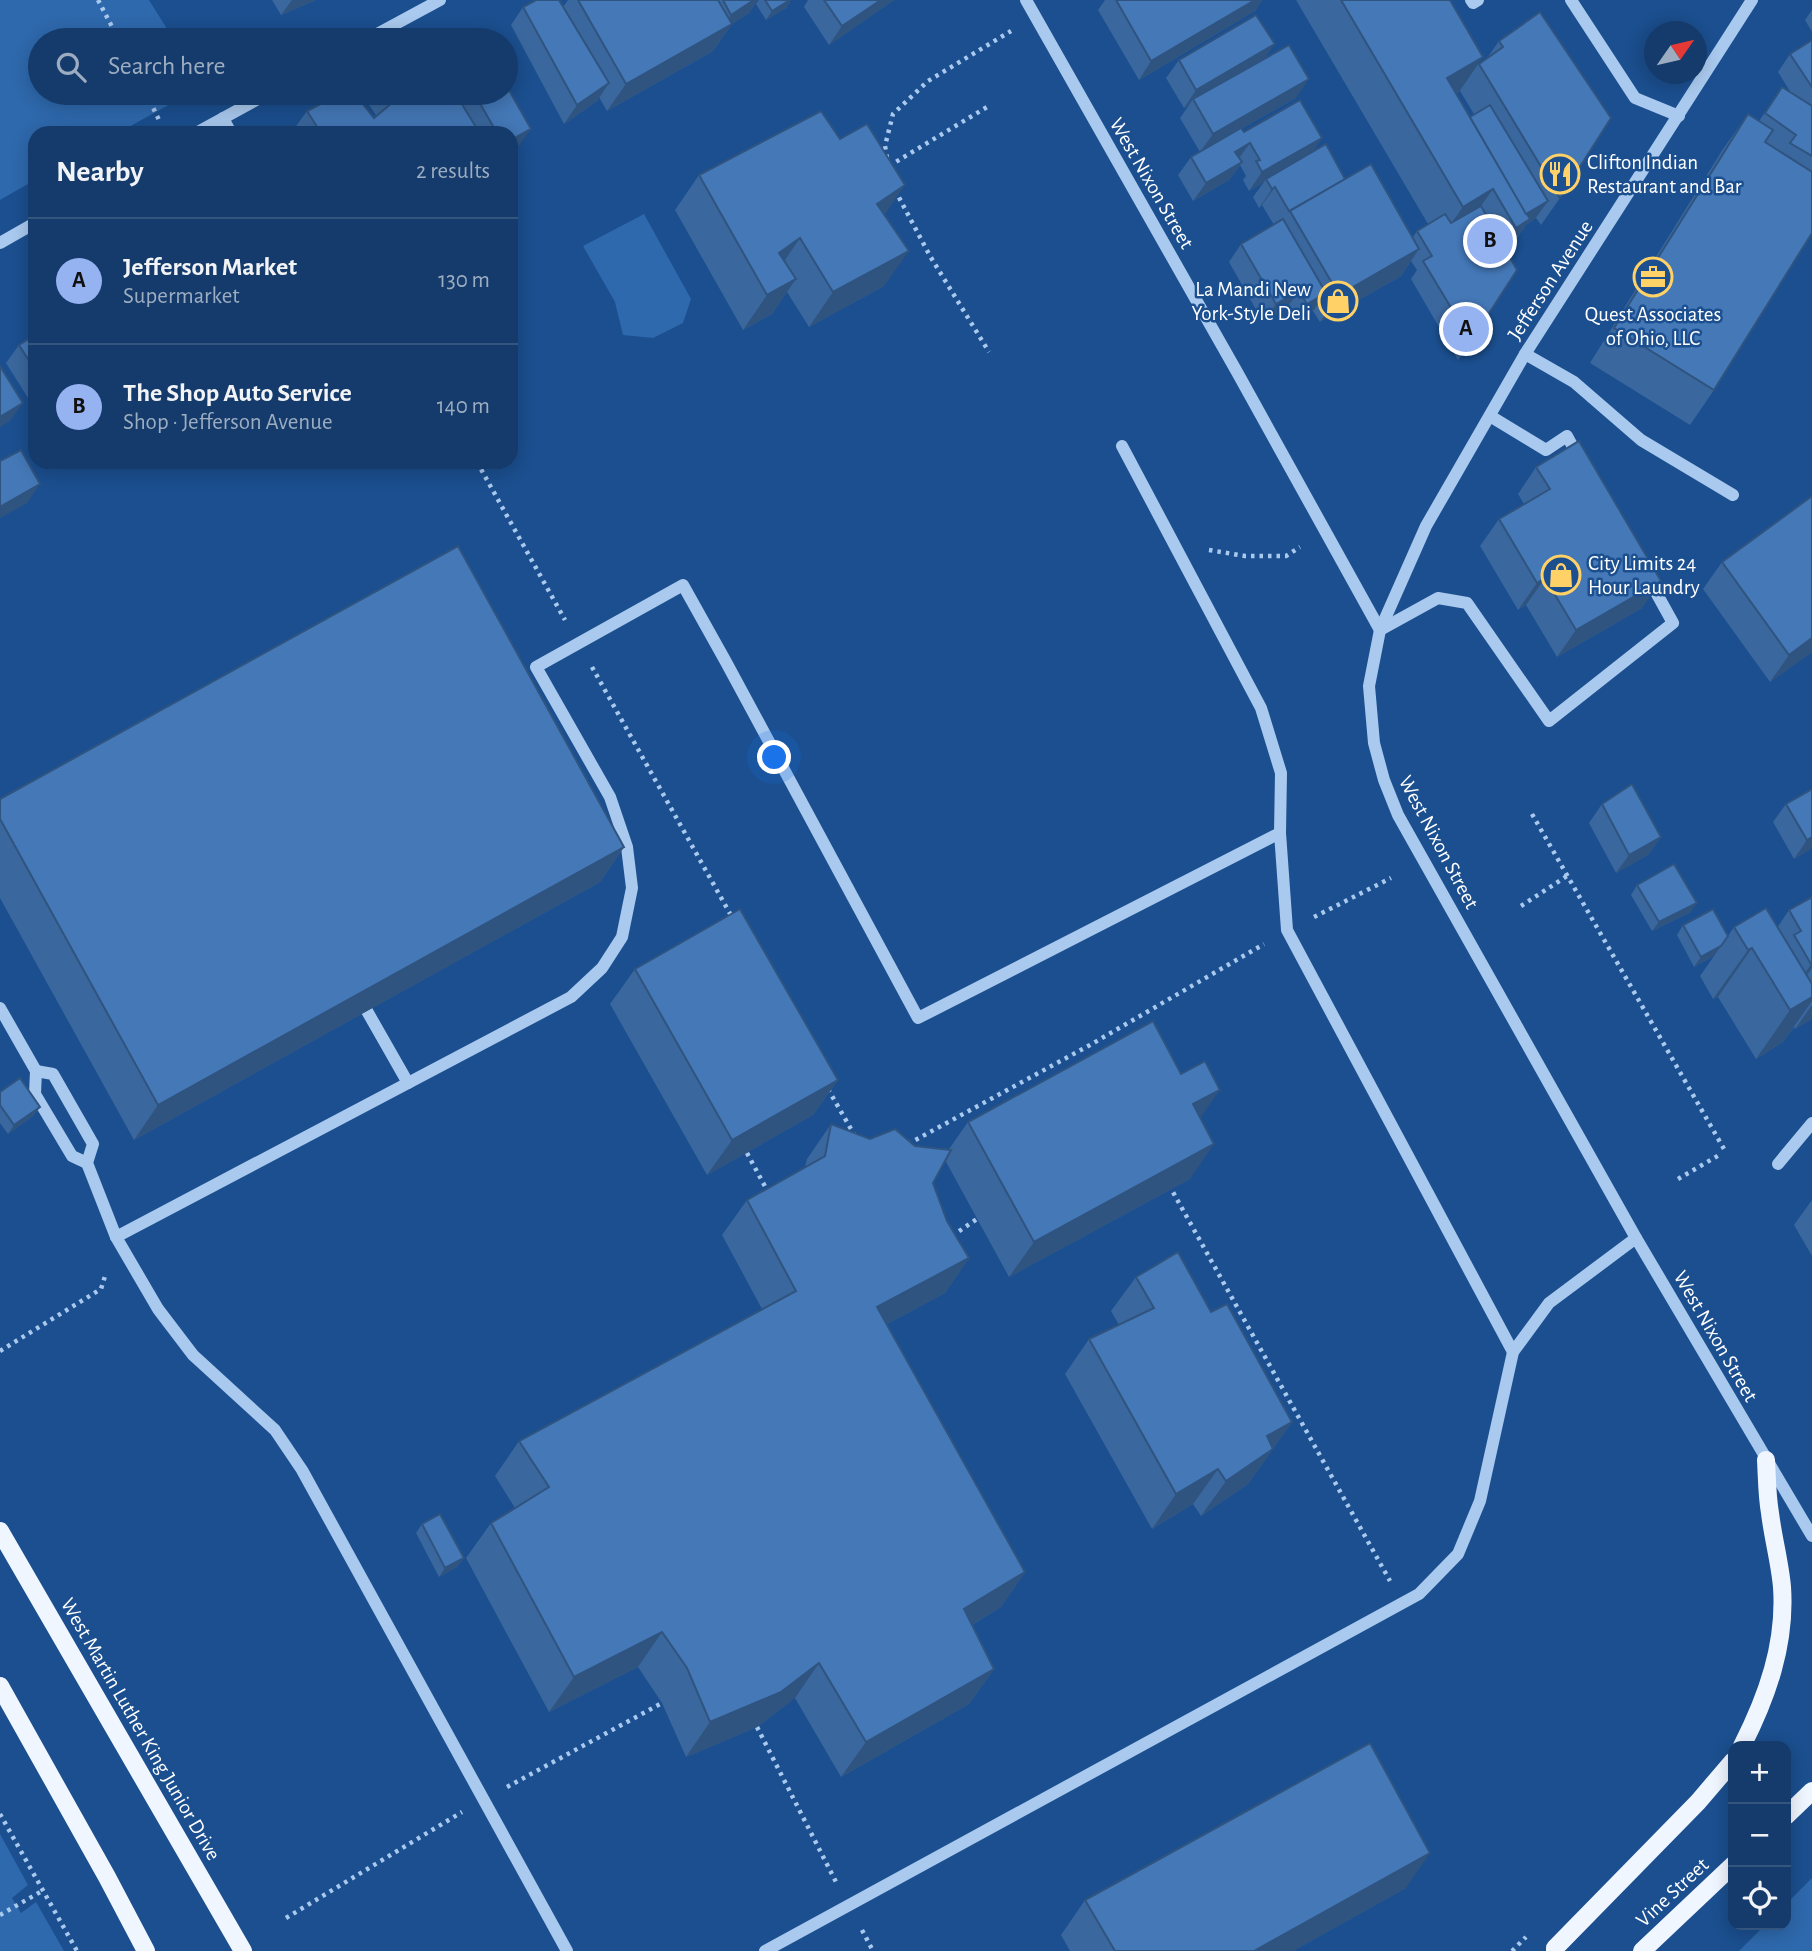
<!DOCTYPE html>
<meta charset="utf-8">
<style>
:root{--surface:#143b6b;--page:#1d4271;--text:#f1f3f6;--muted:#9dadc1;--line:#33557e;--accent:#95b2f1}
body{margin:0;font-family:"Alegreya Sans",sans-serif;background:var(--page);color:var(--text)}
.controls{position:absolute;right:21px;bottom:21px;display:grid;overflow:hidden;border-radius:14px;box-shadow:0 4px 18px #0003}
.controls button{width:63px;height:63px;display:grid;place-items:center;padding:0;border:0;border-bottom:2px solid var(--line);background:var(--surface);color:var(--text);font:35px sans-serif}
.compass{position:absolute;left:1644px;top:21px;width:63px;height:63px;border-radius:50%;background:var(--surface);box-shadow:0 4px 18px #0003;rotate:56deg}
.you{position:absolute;left:775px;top:758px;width:24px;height:24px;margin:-18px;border:5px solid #fff;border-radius:50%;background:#1a73e8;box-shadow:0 0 0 10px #1a73e833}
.badge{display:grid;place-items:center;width:46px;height:46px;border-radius:50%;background:var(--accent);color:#111;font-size:23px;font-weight:700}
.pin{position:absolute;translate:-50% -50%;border:4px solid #fff;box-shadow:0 2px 7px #0006}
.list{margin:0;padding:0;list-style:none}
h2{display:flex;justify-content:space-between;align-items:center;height:91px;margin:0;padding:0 28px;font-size:30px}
h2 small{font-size:23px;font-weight:400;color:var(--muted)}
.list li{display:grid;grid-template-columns:46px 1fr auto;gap:21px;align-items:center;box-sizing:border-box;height:126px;padding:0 28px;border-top:2px solid var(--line)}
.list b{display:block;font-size:26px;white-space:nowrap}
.list p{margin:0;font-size:23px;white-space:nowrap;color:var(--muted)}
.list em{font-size:23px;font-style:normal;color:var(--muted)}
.icon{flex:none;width:38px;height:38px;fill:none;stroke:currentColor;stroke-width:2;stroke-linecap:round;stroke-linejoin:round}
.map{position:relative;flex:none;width:1812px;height:1951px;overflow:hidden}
.search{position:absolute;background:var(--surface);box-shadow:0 4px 18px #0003;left:28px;top:28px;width:490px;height:77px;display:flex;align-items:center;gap:18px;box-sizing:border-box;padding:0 24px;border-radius:38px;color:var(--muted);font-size:26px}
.panel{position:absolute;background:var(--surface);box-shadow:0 4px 18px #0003;left:28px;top:126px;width:490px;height:343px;border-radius:21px}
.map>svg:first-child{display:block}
</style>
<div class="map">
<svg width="1812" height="1951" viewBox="0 0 1812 1951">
<rect width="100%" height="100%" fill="#1b4f8f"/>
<g fill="#2e69ad">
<path d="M0 0H149L174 40H40V93H190L118 133H35V180L0 200Z"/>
<path d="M644 214 691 299 683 323 653 338 623 335 615 302 583 246Z"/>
<path d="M0 1834 28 1885 12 1898 21 1913 36 1902 64 1951H0Z"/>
<path d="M1812 1878V1951H1739L1765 1925H1786V1904Z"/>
</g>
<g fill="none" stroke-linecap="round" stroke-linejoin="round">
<g stroke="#a9c9ee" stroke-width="4.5" stroke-dasharray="3.5 5" stroke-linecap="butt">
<path d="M98 0 119 40"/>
<path d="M146 93 159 120"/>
<path d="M887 158 885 146 893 114 928 81 1011 31"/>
<path d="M889 166 987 107"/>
<path d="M895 190 930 256 989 352"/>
<path d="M477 462 565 620"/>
<path d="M1209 550 1245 556H1286L1300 547"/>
<path d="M592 667 733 919"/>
<path d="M1532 814 1724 1149"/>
<path d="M1521 906 1567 876"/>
<path d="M1314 917 1391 878"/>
<path d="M828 1089 855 1136"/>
<path d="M908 1144 1090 1045 1264 944"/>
<path d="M747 1153 768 1192"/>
<path d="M1678 1179 1721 1154"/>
<path d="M1169 1185 1390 1581"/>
<path d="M952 1236 977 1219"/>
<path d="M0 1351 101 1289 106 1273"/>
<path d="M757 1727 836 1882"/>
<path d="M507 1787 662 1703"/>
<path d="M0 1814 77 1951"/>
<path d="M0 1915 42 1891"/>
<path d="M286 1918 462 1812"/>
<path d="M862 1930 873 1951"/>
<path d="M1512 1951 1526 1937"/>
</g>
<g stroke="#a9c9ee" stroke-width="12">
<path d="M1026 0 1237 372 1380 630"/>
<path d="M1471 0 1473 3 1478 0"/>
<path d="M1571 0 1635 98 1679 116"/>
<path d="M1752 0 1525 354 1426 526 1380 630 1369 686 1374 743 1384 780 1398 815 1636 1238 1812 1536"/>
<path d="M366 40 440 0"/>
<path d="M223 118 231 133"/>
<path d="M196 133 269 93"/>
<path d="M0 243 35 223"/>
<path d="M1525 354 1574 382 1641 440 1733 495"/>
<path d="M1490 416 1546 450 1567 436 1580 460"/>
<path d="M1122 446 1261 708 1281 773 1280 833 1287 930 1513 1352"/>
<path d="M1380 630 1438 598 1467 603 1549 721 1673 623 1647 576"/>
<path d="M0 1008 36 1071 35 1094 72 1156 87 1163"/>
<path d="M367 1011 408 1083"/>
<path d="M36 1071 53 1074 93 1144 87 1163 116 1237 158 1309 193 1355 275 1430 302 1470 567 1951"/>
<path d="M1778 1164 1812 1123"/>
<path d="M116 1237 571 997 602 968 622 937 632 888 627 847 610 797 536 667 683 585 726 662 918 1018 1280 833"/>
<path d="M765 1951 1419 1594 1458 1554 1480 1501 1513 1352 1549 1303 1636 1238"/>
</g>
<g stroke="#f0f6ff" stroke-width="18">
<path d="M0 1531 243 1951"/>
<path d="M0 1686 107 1877 146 1951"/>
<path d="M1742 1746C1767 1697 1786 1644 1782 1587 1780 1563 1773 1538 1770 1513 1767 1496 1767 1478 1766 1460"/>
<path d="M1786 1816 1812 1791"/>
<path d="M1555 1951V1948L1698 1802 1733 1761"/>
<path d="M1642 1951 1733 1865"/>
</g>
</g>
<g fill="#3a679d" fill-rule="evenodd">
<path d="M272 0H316L281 15Z"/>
<path d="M568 0H758L749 13 732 24 713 51 607 111 599 97 597 101 564 124 511 25 523 7H563Z"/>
<path d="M759 0H791L786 8 766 20 756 4Z"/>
<path d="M808 0H894L829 45 804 7Z"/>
<path d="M1105 0H1262L1255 11 1139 80 1098 10Z"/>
<path d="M1296 0H1450L1479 64 1487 58 1499 41 1540 12 1560 198 1541 225 1536 218 1526 225 1507 252 1471 341 1458 360 1411 279 1417 270 1411 261 1401 276 1320 322 1313 311 1294 322 1286 309 1263 322 1229 262 1241 244 1274 225 1262 205 1259 208 1253 197 1264 182 1249 191 1243 180 1246 176 1240 165 1229 180 1193 201 1178 175 1191 157 1200 152 1180 118 1189 105 1184 108 1166 78 1179 60 1265 59 1296 98 1241 129 1244 132 1322 138 1312 152 1345 179 1413 237 1417 231 1428 224ZM1460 91 1474 114 1470 117 1456 94Z"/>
<path d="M1812 10V32L1805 20Z"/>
<path d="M1812 40V233L1714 390 1690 425 1590 363 1723 149 1748 114 1759 121 1782 87 1791 93 1778 72 1790 54Z"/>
<path d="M373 93H506L518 147 511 151V133H474L473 132 472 133H291L307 111 374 118 376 115 367 102Z"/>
<path d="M699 175 884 215V286L809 327 787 292 772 314 743 330 675 210Z"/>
<path d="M35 335V409L6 363 19 345Z"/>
<path d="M1536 467 1642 608 1557 657 1526 605 1518 610 1480 546 1499 519 1524 504 1518 494Z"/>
<path d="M1722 562 1812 652 1770 682 1703 589Z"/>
<path d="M1812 789V848L1794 859 1773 822 1786 804Z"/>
<path d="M0 799 624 847 600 882 134 1140 0 898Z"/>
<path d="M1602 804 1661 837 1648 855 1616 873 1589 823Z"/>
<path d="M1637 885 1691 912 1652 931 1631 895Z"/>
<path d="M1812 897V1019L1795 1029 1794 1027 1783 1042 1756 1059 1718 997 1713 999 1700 976 1714 956 1694 967 1677 935 1683 925 1728 936 1734 927 1777 928 1789 910Z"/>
<path d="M635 969 838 1080 813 1115 707 1175 610 1004Z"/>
<path d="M0 1092 40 1107 33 1116 8 1134 0 1123Z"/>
<path d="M1200 1118 1190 1179 1009 1277 945 1160 933 1183 947 1221 969 1258 945 1293 887 1324 1025 1572 1001 1607 972 1625 994 1669 969 1704 841 1777 795 1698 757 1727 686 1757 662 1703 638 1667 549 1712 466 1558 491 1523 515 1508 495 1476 519 1441 762 1309 722 1235 747 1200 805 1167 807 1159 831 1124 870 1139 915 1146 949 1149 968 1122Z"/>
<path d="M1812 1200V1256L1794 1225Z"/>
<path d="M1136 1277 1211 1312 1292 1422 1248 1484 1201 1516 1193 1504 1152 1529 1065 1374 1089 1339 1119 1325 1111 1311Z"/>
<path d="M422 1524 464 1558 457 1567 439 1577 416 1533Z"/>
<path d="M1406 1888 1293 1951H1070L1061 1935 1085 1900Z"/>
</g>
<g fill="#305480">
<path d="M292 0H316L281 15Z"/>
<path d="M754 0H758L749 13 732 24 713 51 607 111 626 84 720 31 731 15Z"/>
<path d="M790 0H791L786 8 766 20 772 11Z"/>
<path d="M881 0H894L829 45 842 26Z"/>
<path d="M1255 0H1262L1255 11 1139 80 1151 61Z"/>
<path d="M1275 44 1262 62 1193 99 1189 105 1184 108 1196 90Z"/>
<path d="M1483 57 1459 92 1422 113 1447 78Z"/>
<path d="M1309 79 1296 98 1200 152 1213 134Z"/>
<path d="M609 83 597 101 564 124 577 105Z"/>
<path d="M531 129 518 147 511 151V140Z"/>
<path d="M1322 138 1310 156 1266 179 1264 182 1249 191 1262 172Z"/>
<path d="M1250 143 1237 161 1235 152Z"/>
<path d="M1242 162 1229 180 1193 201 1206 183Z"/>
<path d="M905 185 881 220 877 204Z"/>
<path d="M1275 187 1262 205 1259 208 1272 189Z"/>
<path d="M1493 189 1468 224 1438 242 1463 207Z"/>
<path d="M1548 201 1535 219 1526 225 1505 254 1491 263 1516 228 1518 218Z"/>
<path d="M800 238 776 273 779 253Z"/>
<path d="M1419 249 1401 276 1320 322 1339 295Z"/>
<path d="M909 251 884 286 809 327 833 292Z"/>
<path d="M796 279 772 314 743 330 767 295Z"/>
<path d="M1299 291 1286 309 1263 322 1276 304Z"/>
<path d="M1326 293 1313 311 1294 322 1307 304Z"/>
<path d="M23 403 10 421 0 427V417Z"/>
<path d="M40 484 27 503 0 518V507Z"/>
<path d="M1545 578 1526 605 1518 610 1537 583Z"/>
<path d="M1661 581 1642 608 1557 657 1576 630Z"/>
<path d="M1812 638V652L1770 682 1789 655Z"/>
<path d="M1661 837 1648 855 1616 873 1629 855Z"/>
<path d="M1812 837V848L1794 859 1807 840Z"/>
<path d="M624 847 600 882 134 1140 158 1105Z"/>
<path d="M1697 903 1691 912 1652 931 1659 922Z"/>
<path d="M1721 946 1714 956 1694 967 1701 957Z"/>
<path d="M1752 948 1718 997 1713 999 1748 950Z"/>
<path d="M1812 963V968L1787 1004 1785 1001Z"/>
<path d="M1812 997V1001L1783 1042 1756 1059 1790 1010Z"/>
<path d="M1812 1005V1019L1795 1029Z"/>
<path d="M838 1080 813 1115 707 1175 732 1140Z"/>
<path d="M1220 1090 1195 1125 1193 1104Z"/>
<path d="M40 1107 33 1116 8 1134 14 1125Z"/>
<path d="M1214 1144 1190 1179 1009 1277 1034 1242Z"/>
<path d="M969 1258 945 1293 853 1342 877 1307Z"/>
<path d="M1292 1422 1248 1484 1201 1516 1226 1481 1267 1436Z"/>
<path d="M1218 1469 1193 1504 1152 1529 1176 1494Z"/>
<path d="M464 1558 457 1567 439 1577 445 1568Z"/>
<path d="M1025 1572 1001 1607 940 1644 964 1609Z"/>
<path d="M662 1632 638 1667 549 1712 574 1677Z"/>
<path d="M819 1663 795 1698 757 1727 686 1757 710 1722Z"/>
<path d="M994 1669 969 1704 841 1777 866 1742Z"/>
<path d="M1430 1853 1406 1888 1293 1951H1254Z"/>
</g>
<g fill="#4478b7" stroke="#305480" stroke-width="2">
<path d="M536 0H559L609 83 577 105 523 7Z"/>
<path d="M578 0H718L732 24 626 84Z"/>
<path d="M723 0H754L731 15Z"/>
<path d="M765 0H790L772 11Z"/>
<path d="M824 0H881L842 26Z"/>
<path d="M1116 0H1255L1151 61Z"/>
<path d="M1341 0H1450L1483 57 1447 78 1530 219 1516 228 1493 189 1463 207Z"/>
<path d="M1540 12 1611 118 1560 198 1479 64 1503 47 1499 41Z"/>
<path d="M1256 15 1275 44 1196 90 1179 60Z"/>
<path d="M1812 40V87L1790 54Z"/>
<path d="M1289 45 1309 79 1213 134 1193 99Z"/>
<path d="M506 85 531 129 511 140V133H497L474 93H506Z"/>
<path d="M1782 87 1812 106V156L1790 143 1796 135 1765 113Z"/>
<path d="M342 93H354L374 118 400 96 398 93H455L476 127 467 133H321L307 111Z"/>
<path d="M1300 100 1322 138 1262 172 1256 161 1260 160 1250 143 1235 152 1242 162 1206 183 1191 157 1241 128 1244 132Z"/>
<path d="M1490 105 1548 201 1526 214 1470 117Z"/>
<path d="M821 111 840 139 867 124 905 185 877 204 909 251 833 292 800 238 779 253 796 279 767 295 699 175Z"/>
<path d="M1748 114 1773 130 1765 142 1812 172V233L1714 390 1614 328Z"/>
<path d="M1326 144 1345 179 1289 211 1275 187 1272 189 1266 179Z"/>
<path d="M1371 164 1419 249 1339 295 1290 211Z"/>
<path d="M1481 206 1517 270 1471 341 1423 261 1432 256 1417 231 1445 214 1451 223Z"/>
<path d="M1283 219 1326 293 1307 304 1299 291 1276 304 1241 244Z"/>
<path d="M35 335V370L19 345Z"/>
<path d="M0 366 23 403 0 417Z"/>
<path d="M1579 441 1661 581 1576 630 1545 578 1537 583 1499 519 1550 489 1536 467Z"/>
<path d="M21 450 40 484 0 507V461Z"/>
<path d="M1812 496V638L1789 655 1722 562Z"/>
<path d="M458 546 624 847 158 1105 0 819V799Z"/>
<path d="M1632 784 1661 837 1629 855 1602 804Z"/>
<path d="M1812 789V837L1807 840 1786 804Z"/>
<path d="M1674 864 1697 903 1659 922 1637 885Z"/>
<path d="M1812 897V963L1811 964 1794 935 1801 931 1789 910Z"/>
<path d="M1766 908 1812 984V997L1790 1010 1752 948 1748 950 1734 927Z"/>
<path d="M740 909 838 1080 732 1140 635 969Z"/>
<path d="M1713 909 1728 936 1721 946 1701 957 1683 925Z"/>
<path d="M1153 1021 1181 1074 1205 1061 1220 1090 1193 1104 1214 1144 1034 1242 968 1122Z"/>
<path d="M20 1078 40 1107 14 1125 0 1105V1092Z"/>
<path d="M831 1124 870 1139 895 1129 915 1146 951 1150 933 1183 947 1221 969 1258 877 1307 1025 1572 964 1609 994 1669 866 1742 819 1663 781 1692 710 1722 687 1668 662 1632 574 1677 491 1523 549 1487 519 1441 796 1291 747 1200 825 1156Z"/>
<path d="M1178 1252 1211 1312 1227 1304 1292 1422 1267 1436 1273 1449 1226 1481 1218 1469 1176 1494 1089 1339 1154 1308 1136 1277Z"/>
<path d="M440 1514 464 1558 445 1568 422 1524Z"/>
<path d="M1370 1743 1430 1853 1254 1951H1115L1085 1900Z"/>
</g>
<defs>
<symbol id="restaurant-ring" viewBox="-11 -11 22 22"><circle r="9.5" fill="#1b4f8f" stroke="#ffd166" stroke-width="1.5"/><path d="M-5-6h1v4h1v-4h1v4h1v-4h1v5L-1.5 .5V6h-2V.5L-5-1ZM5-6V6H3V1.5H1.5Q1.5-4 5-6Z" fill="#ffd166"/></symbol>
<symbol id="office-ring" viewBox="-11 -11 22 22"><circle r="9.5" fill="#1b4f8f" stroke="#ffd166" stroke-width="1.5"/><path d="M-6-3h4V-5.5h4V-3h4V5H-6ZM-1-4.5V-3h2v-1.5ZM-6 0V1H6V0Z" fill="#ffd166"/></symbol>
<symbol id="shop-ring" viewBox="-11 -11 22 22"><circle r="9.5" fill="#1b4f8f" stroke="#ffd166" stroke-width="1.5"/><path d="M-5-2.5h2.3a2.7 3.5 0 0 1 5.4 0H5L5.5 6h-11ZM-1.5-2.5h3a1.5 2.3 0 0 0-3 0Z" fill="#ffd166"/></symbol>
</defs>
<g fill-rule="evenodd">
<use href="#restaurant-ring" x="1538" y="152" width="44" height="44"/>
<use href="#office-ring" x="1631" y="255" width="44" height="44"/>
<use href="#shop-ring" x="1316" y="279" width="44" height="44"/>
<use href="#shop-ring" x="1539" y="553" width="44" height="44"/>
</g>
<g text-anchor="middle" stroke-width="5" stroke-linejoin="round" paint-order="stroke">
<g font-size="21" fill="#fff" stroke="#1b4f8f" text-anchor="start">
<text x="1587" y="169">Clifton Indian<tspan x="1587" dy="24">Restaurant and Bar</tspan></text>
<text x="1311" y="296" text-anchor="end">La Mandi New<tspan x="1311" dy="24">York-Style Deli</tspan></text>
<text x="1653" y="321" text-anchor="middle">Quest Associates<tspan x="1653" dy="24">of Ohio, LLC</tspan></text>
<text x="1588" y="570">City Limits 24<tspan x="1588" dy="24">Hour Laundry</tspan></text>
</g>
<g font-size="21" fill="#fff" stroke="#1b4f8f">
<text transform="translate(1152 183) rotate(60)" y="7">West Nixon Street</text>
<text transform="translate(1550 280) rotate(-57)" y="7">Jefferson Avenue</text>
<text transform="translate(1439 842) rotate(62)" y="7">West Nixon Street</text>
<text transform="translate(1716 1336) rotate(60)" y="7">West Nixon Street</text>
<text transform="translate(141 1729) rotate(60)" y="7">West Martin Luther King Junior Drive</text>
<text transform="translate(1672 1892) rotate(-43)" y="7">Vine Street</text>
</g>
</g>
</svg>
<div class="controls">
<button>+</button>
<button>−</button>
<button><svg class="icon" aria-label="locate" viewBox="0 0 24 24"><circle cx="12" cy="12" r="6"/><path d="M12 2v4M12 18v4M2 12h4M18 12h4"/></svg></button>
</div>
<svg class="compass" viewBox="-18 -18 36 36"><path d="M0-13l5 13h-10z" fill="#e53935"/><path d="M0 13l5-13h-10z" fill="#9dadc1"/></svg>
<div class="you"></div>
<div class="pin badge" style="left:1466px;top:329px">A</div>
<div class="pin badge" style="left:1490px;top:241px">B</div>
<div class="search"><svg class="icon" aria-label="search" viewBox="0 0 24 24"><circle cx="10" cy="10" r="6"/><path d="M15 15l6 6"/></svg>Search here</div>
<section class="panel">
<h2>Nearby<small>2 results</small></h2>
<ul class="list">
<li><span class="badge">A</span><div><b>Jefferson Market</b><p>Supermarket</p></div><em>130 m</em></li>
<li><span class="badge">B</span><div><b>The Shop Auto Service</b><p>Shop · Jefferson Avenue</p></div><em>140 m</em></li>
</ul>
</section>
</div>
